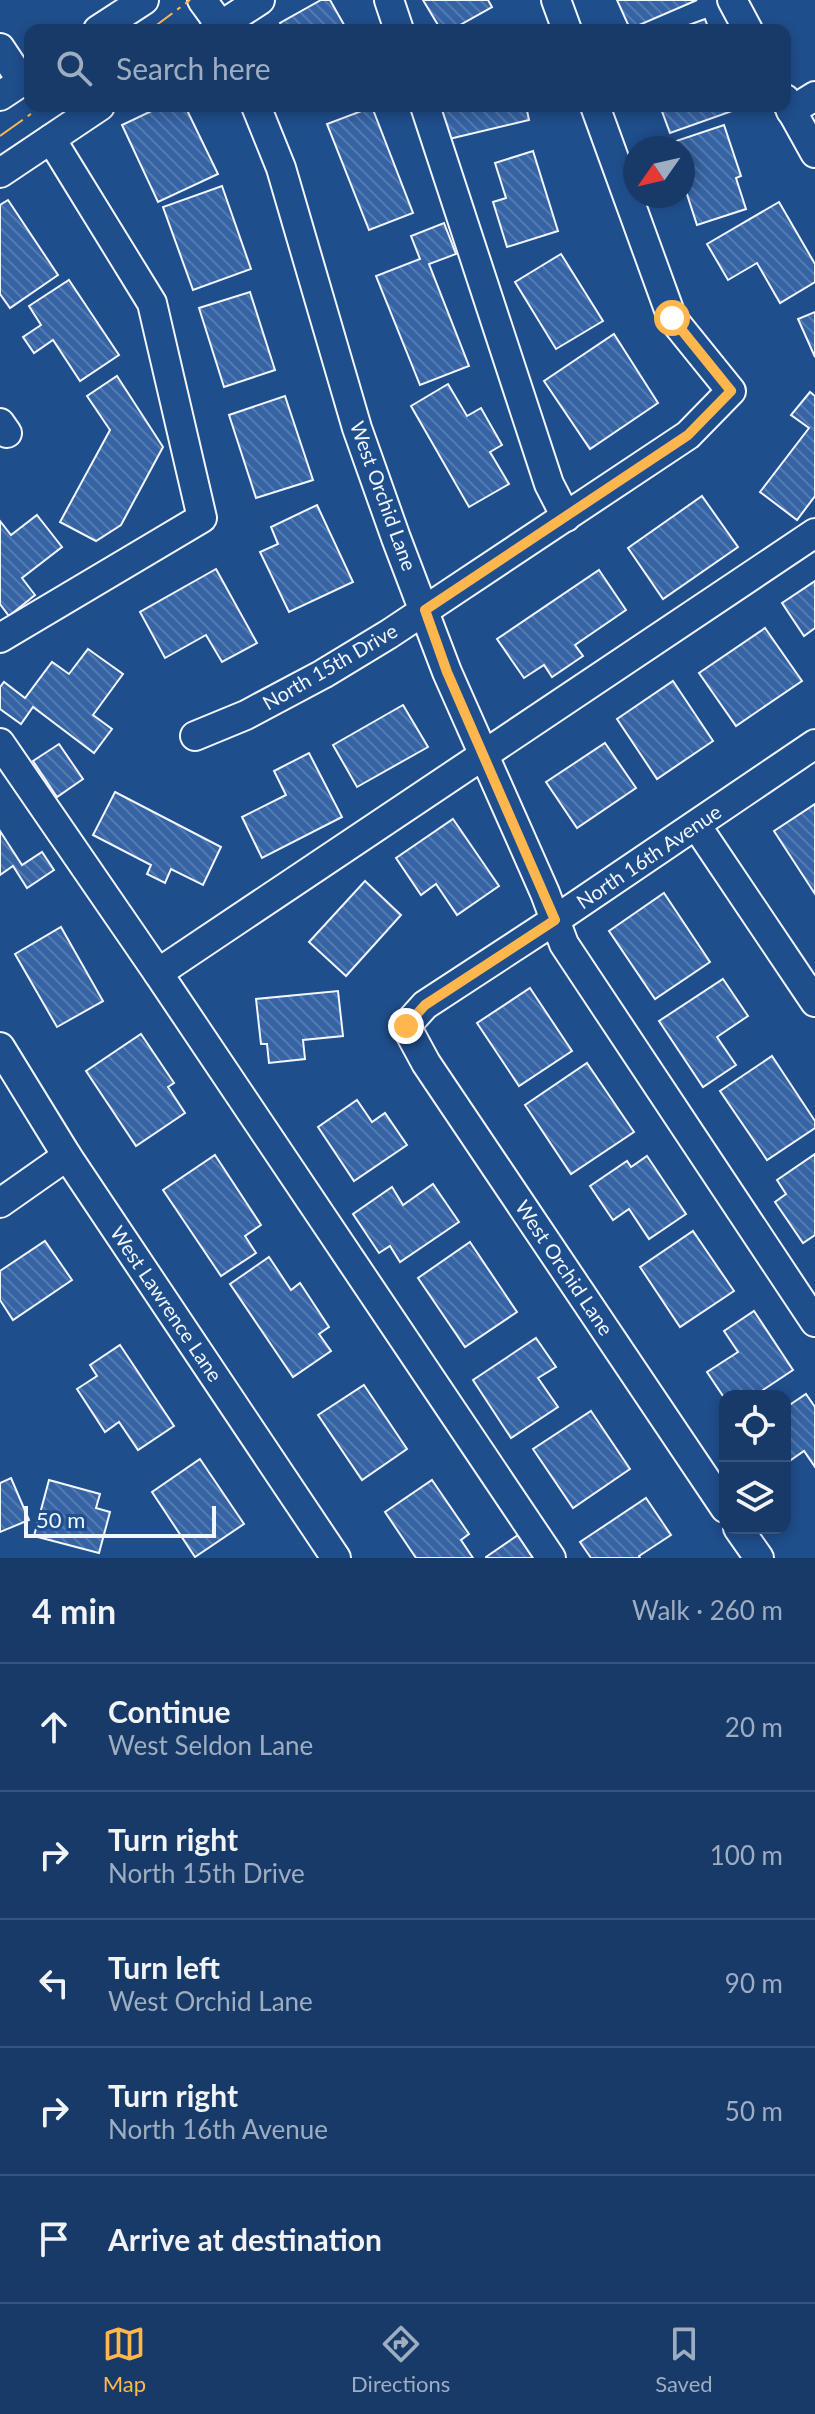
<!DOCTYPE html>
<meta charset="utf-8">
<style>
:root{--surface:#173a69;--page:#244571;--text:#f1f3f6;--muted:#9eadc0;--line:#36547d;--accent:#ffb74d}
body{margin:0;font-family:Lato,sans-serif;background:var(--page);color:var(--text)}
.controls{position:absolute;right:24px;bottom:24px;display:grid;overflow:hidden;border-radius:16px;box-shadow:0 4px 12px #0003}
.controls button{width:72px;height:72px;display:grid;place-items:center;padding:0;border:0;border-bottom:2px solid var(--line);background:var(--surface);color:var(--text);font:40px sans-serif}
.compass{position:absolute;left:623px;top:136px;width:72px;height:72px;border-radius:50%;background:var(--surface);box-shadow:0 4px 12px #0003;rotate:236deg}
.scale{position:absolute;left:24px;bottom:20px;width:192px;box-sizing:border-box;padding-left:8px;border:4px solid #f2f6ff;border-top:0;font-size:22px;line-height:28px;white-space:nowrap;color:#f2f6ff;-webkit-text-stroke:6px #1f4e8c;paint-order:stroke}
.stop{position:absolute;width:24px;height:24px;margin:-18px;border:6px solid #ffb74d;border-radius:50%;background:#fff}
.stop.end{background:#ffb74d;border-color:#fff;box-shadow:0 2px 8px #0008}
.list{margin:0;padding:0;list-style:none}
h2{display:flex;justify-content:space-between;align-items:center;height:104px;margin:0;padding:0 32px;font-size:34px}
h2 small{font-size:26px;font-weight:400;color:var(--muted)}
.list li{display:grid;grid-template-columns:52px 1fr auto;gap:24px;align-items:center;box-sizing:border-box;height:128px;padding:0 32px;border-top:2px solid var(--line)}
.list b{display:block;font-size:30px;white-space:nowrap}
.list p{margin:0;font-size:26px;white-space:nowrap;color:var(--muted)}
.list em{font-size:26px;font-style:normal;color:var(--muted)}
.icon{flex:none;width:44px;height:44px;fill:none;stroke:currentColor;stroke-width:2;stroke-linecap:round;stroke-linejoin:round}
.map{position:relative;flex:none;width:815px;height:1558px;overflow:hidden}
.search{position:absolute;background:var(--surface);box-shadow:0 4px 12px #0003;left:24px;right:24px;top:24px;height:88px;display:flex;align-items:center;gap:20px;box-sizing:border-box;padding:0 28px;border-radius:16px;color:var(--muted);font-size:30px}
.sheet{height:744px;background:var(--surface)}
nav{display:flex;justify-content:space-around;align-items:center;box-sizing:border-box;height:112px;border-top:2px solid var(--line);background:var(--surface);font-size:22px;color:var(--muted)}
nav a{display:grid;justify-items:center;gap:4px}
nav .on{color:var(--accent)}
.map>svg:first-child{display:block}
</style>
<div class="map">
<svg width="815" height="1558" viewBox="0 0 815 1558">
<defs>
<pattern id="building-back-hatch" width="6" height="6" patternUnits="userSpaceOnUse" patternTransform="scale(2)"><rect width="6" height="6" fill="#3563a3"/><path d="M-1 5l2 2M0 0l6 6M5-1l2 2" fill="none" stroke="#537ab1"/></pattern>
</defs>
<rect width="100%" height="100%" fill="#1f4e8c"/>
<g fill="url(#building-back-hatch)" stroke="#f2f6ff" stroke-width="2">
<path d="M321 0H330L347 30H283L280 23Z"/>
<path d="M423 0H488L492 7 451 30H441Z"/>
<path d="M617 0H697L630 29Z"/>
<path d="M705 19 709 30H675Z"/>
<path d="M162 106H185L218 174 158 202 122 125Z"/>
<path d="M455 106H526L529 120 449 139 441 109Z"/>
<path d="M660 106H737L738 109 670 133Z"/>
<path d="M372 107 413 213 369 230 327 124Z"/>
<path d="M724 125 741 176 736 178 746 209 697 225 683 182V148H672L670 143Z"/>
<path d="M533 151 558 231 507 247 493 202 506 198 495 163Z"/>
<path d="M222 186 251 269 193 290 163 207Z"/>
<path d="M8 200 58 275 10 308 0 294V205Z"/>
<path d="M779 202 815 264V282L780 303 757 263 728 280 707 244Z"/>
<path d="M444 223 456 254 429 264 469 366 420 385 376 276 420 259 411 236Z"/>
<path d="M561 254 603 321 556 349 515 282Z"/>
<path d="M69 280 119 355 80 381 53 340 34 353 23 337 41 325 29 306Z"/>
<path d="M250 292 275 370 224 387 199 308Z"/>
<path d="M815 312V357L798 319Z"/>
<path d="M614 334 658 403 590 449 544 381Z"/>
<path d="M117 376 163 447 121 525 96 541 60 522 110 430 87 396Z"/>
<path d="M448 384 467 416 481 408 502 445 490 452 509 484 469 507 411 406Z"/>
<path d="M810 392 815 396V496L797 520 760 492 809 428 791 415Z"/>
<path d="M285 396 313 480 256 498 229 415Z"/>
<path d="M702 496 738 547 663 599 628 548Z"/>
<path d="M317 505 353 582 289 612 260 552 278 544 271 527Z"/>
<path d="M37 515 62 547 22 578 35 595 9 616 0 604V521L11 535Z"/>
<path d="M216 569 257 643 222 662 206 635 165 658 140 612Z"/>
<path d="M599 570 626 610 575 645 583 656 552 677 544 665 524 678 497 639Z"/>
<path d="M815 581V628L804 636 782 603Z"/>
<path d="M765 628 802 681 736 726 699 673Z"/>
<path d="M88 649 123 674 93 715 112 729 94 753 33 707 21 724 0 709V687L4 682 25 698 52 662 69 674Z"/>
<path d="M673 681 713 741 657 779 617 719Z"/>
<path d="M403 705 428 747 357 787 333 745Z"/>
<path d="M605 743 636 788 577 828 546 782Z"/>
<path d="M59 744 83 779 57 797 33 761Z"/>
<path d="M309 753 342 817 262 858 242 817 286 795 274 771Z"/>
<path d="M115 792 221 847 203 885 171 869 165 883 147 874 151 865 93 835Z"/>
<path d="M815 804V894L774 831Z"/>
<path d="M453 819 499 886 457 915 436 884 421 895 396 858Z"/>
<path d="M0 831 22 865 42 852 54 870 27 888 13 866 0 875Z"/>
<path d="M365 881 401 915 346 976 309 942Z"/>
<path d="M664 893 710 962 655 999 609 931Z"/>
<path d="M61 927 103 1001 57 1027 15 954Z"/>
<path d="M723 979 748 1016 717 1037 736 1065 703 1087 659 1021Z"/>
<path d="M530 988 572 1051 519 1086 477 1023Z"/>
<path d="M338 991 343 1036 303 1040 305 1059 269 1063 267 1044H261L256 999Z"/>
<path d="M141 1034 174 1083 168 1087 185 1113 136 1146 86 1071Z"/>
<path d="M772 1056 815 1121V1128L767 1160 720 1091Z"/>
<path d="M587 1063 634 1132 571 1174 525 1105Z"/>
<path d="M357 1100 372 1122 385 1113 407 1145 354 1181 318 1127Z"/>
<path d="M815 1154V1235L803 1243 775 1202 786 1194 777 1180Z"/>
<path d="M215 1155 261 1225 245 1236 256 1253 221 1276 163 1190Z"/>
<path d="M647 1156 686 1214 649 1239 629 1209 613 1220 590 1186 627 1161 631 1167Z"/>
<path d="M433 1184 459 1222 400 1262 390 1246 379 1253 353 1214 392 1187 403 1205Z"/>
<path d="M693 1231 734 1291 680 1327 640 1267Z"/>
<path d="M45 1241 72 1280 13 1320 0 1300V1271Z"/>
<path d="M470 1242 517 1312 465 1347 418 1278Z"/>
<path d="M269 1257 291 1290 300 1283 329 1327 319 1334 331 1351 293 1377 230 1284Z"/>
<path d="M754 1311 793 1370 754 1396H725V1399L707 1372 738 1352 724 1331Z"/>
<path d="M536 1338 556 1367 538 1378 558 1407 511 1438 473 1380Z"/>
<path d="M120 1345 174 1426 138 1450 119 1422 105 1432 77 1389 97 1376 90 1365Z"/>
<path d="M364 1385 407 1449 362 1480 318 1415Z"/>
<path d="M806 1394 815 1407V1467L804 1451 785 1464V1408Z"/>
<path d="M591 1411 630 1469 573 1508 533 1449Z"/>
<path d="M200 1459 244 1524 195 1557 152 1492Z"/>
<path d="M11 1478 29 1520 0 1532V1483Z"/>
<path d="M49 1480 100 1494 96 1508 110 1512 99 1553 34 1536Z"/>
<path d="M432 1480 469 1534 461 1540 473 1558H416L385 1512Z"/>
<path d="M646 1498 671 1535 639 1556 640 1558H591L580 1542Z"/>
<path d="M518 1535 533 1558H486V1557Z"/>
</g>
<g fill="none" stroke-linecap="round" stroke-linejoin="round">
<defs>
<g id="minor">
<path d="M202 0 221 26"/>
<path d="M389 0 399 30"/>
<path d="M556 0 567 30"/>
<path d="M732 0 748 30"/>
<path d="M98 30 144 0"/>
<path d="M214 30 260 0"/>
<path d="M0 48 22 81"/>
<path d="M0 96 30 76"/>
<path d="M785 99 815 153"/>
<path d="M256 106 281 168 357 428 396 538 447 672 545 893 564 944 815 1322"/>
<path d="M425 106 549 484 566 517"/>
<path d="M791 111 815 96"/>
<path d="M0 173 100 106"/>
<path d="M0 423 7 433"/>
<path d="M0 638 202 518 152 303 51 139"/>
<path d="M195 736 246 715 323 674 389 634 688 435 731 391 672 318 595 106"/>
<path d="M0 743 158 973"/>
<path d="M696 825 815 1002"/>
<path d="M0 1047 67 1156 336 1558"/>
<path d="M0 1203 67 1156"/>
<path d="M725 1508 426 1063 406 1026 425 1005 555 920 815 744"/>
<path d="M738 1528 759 1558"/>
<path d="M551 1558 158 973 815 533"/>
</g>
</defs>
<use href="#minor" stroke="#f2f6ff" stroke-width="32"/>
<use href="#minor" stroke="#1f4e8c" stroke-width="28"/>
<g stroke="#ffb74d" stroke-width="2" stroke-dasharray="28 6 4 6" stroke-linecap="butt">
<path d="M150 30 190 0"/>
<path d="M0 136 42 106"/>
</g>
</g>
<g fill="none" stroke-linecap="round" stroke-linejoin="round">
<path stroke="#ffb74d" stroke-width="10" d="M406 1026 425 1005 555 920 447 672 425 610 688 435 731 391 672 318"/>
</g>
<g text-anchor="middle" stroke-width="6" stroke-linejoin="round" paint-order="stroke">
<g font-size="20" fill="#f2f6ff" stroke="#1f4e8c">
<text transform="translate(383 496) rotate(70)" y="7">West Orchid Lane</text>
<text transform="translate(330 667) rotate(-30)" y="7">North 15th Drive</text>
<text transform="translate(649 857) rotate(-34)" y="7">North 16th Avenue</text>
<text transform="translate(564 1268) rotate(56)" y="7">West Orchid Lane</text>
<text transform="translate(166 1304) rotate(56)" y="7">West Lawrence Lane</text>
</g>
</g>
</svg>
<div class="controls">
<button><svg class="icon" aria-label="locate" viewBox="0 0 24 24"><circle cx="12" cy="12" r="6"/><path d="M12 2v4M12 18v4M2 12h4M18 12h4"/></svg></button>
<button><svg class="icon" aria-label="layers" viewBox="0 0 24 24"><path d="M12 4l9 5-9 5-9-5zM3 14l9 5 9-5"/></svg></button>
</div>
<svg class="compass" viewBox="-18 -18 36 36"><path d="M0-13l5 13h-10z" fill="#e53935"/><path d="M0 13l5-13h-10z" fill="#9eadc0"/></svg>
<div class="scale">50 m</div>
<div class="stop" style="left:672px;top:318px"></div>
<div class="stop end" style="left:406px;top:1026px"></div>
<div class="search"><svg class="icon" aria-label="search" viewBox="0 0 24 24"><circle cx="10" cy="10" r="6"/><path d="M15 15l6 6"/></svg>Search here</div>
</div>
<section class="sheet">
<h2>4 min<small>Walk · 260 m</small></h2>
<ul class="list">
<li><svg class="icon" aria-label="ahead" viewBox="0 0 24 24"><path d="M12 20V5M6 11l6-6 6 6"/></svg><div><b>Continue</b><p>West Seldon Lane</p></div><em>20 m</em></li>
<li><svg class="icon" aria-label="right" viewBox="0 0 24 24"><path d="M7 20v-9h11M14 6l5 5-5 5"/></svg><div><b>Turn right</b><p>North 15th Drive</p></div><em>100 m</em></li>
<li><svg class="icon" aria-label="left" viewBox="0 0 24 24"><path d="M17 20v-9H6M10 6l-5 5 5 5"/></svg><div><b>Turn left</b><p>West Orchid Lane</p></div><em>90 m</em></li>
<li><svg class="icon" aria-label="right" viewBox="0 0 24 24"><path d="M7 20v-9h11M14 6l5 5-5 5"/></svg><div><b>Turn right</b><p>North 16th Avenue</p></div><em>50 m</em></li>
<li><svg class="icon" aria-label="arrive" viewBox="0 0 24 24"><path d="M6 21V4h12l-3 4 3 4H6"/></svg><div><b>Arrive at destination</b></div></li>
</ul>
</section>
<nav>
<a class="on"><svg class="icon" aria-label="map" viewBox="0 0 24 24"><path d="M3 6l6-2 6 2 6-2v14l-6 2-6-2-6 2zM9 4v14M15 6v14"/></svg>Map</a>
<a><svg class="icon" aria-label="directions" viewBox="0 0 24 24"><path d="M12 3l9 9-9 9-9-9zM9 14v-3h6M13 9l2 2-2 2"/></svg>Directions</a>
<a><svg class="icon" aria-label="saved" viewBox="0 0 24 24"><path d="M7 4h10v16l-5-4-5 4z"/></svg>Saved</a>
</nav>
